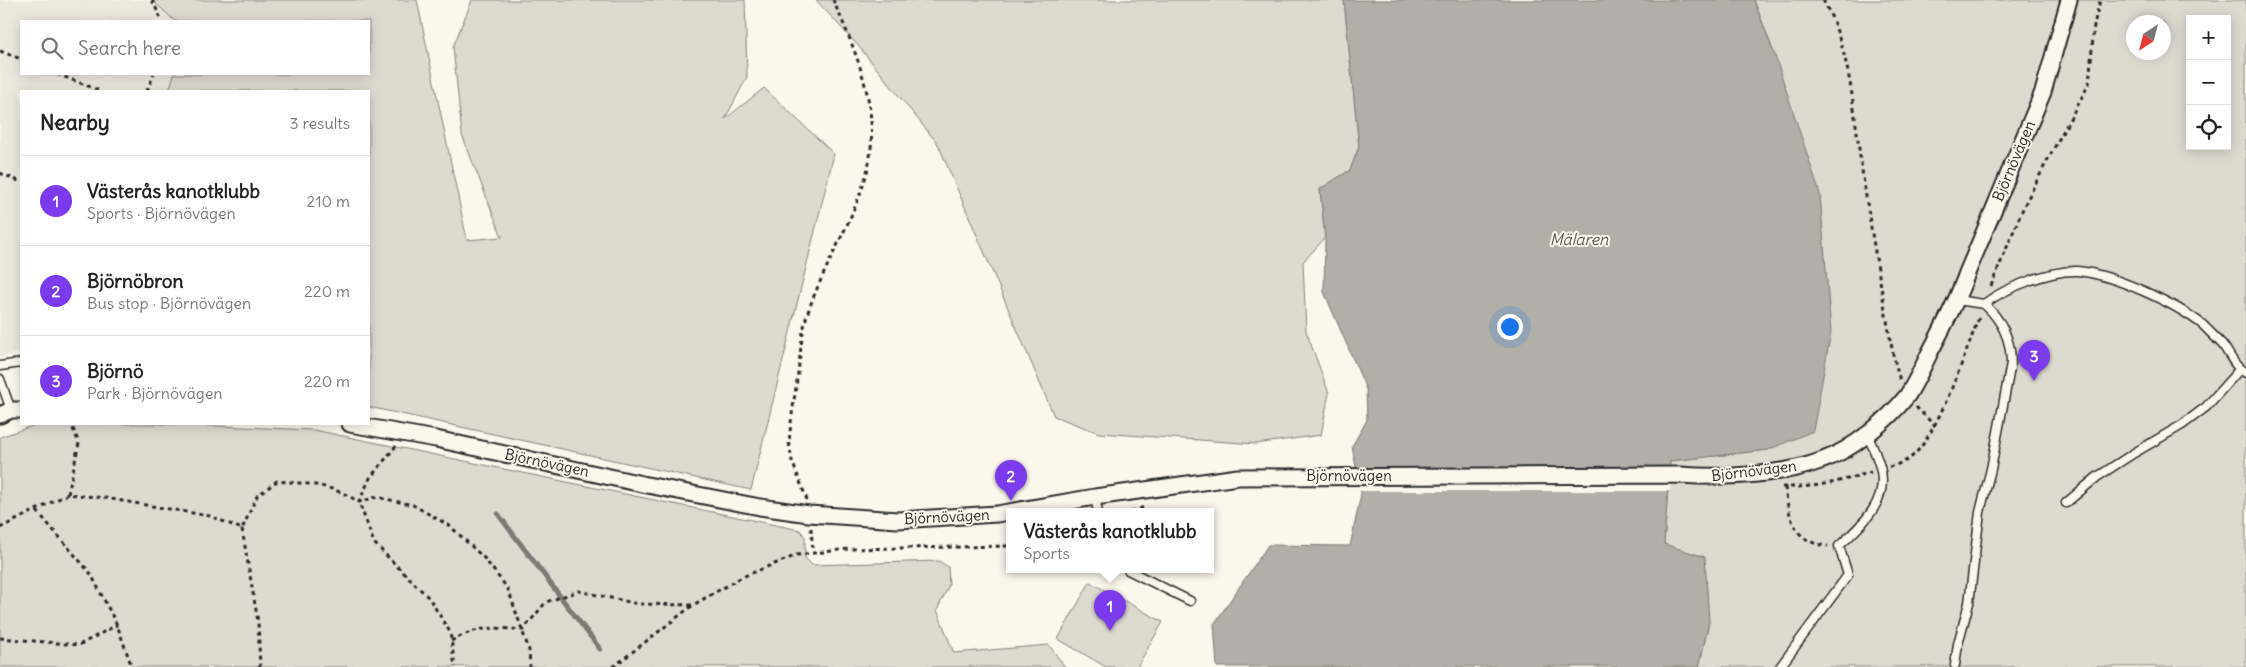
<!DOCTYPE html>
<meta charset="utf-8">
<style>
:root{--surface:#fff;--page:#f6f6f6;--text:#222;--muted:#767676;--line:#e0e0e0;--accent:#7c3aed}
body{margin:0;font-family:Delius,sans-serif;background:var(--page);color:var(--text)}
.controls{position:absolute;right:15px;top:15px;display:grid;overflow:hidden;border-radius:0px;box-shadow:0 2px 12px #0003}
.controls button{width:45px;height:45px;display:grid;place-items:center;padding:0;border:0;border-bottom:1px solid var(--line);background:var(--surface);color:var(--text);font:25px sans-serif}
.compass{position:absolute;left:2126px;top:15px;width:45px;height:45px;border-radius:50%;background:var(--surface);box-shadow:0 2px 12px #0003;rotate:216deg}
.you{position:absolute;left:1509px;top:326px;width:18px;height:18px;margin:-12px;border:4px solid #fff;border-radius:50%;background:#1a73e8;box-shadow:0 0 0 8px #1a73e833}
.badge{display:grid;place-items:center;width:32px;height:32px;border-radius:50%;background:var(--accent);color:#fff;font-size:16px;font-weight:700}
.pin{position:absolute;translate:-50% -41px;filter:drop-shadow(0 1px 2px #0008)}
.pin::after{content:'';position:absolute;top:26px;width:18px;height:15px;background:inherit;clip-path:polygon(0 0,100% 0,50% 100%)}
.popup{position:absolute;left:1006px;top:508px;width:208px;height:65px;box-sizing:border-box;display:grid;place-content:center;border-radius:0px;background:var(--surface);filter:drop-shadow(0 1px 4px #0005);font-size:16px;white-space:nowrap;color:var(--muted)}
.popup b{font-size:19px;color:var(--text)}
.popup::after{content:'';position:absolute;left:50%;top:100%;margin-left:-10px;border:10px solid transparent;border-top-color:var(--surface)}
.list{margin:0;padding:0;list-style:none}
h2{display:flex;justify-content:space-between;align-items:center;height:65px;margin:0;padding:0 20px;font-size:21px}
h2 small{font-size:16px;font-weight:400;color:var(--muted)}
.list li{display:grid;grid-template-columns:32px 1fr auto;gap:15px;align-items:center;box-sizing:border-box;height:90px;padding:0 20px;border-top:1px solid var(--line)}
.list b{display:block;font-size:19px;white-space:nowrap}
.list p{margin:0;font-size:16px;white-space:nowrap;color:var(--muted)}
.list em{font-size:16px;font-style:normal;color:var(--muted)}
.icon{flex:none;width:28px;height:28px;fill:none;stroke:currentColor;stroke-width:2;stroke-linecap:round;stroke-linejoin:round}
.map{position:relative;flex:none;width:2246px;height:667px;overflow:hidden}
.search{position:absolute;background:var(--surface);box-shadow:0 2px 12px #0003;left:20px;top:20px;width:350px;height:55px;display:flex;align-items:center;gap:12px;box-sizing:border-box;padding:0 18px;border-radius:0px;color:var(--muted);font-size:19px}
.panel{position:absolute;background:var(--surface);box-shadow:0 2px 12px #0003;left:20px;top:90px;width:350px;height:335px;border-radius:0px}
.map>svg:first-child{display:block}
</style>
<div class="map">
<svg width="2246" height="667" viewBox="0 0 2246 667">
<rect width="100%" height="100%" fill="#fbf7ec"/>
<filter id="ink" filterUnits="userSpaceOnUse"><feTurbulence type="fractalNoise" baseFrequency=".02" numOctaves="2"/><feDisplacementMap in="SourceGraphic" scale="10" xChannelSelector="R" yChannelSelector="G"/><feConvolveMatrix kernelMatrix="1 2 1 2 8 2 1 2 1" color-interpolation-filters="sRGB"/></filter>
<g filter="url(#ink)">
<path fill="#ebe8de" d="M0 0H153L175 21H21V74H174L169 91H21V352L0 358Z"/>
<g fill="#dddad0" stroke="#84827e" fill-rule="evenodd">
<path d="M152 0H417L467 240 502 237 462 135 453 47 472 0H745L747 77 725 119 764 88 834 154 751 490 369 407V91H169L174 74H369V21H175Z"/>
<path d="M816 0H1344L1359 147 1350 170 1320 189 1325 238 1303 262 1306 331 1329 393 1321 435 1256 444 1099 433 1054 416 938 144 860 48Z"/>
<path d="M1754 0H2246V667H1699L1709 622 1664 544 1670 461 1768 450 1775 56ZM2190 19H2227V146H2190ZM2134 22H2164V52H2134Z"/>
<path d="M38 424H170L314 430 800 530 805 537V558L812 565 939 561 948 567 949 585 937 610 954 653 1049 645 1065 667H0V437Z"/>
<path d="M1090 582 1163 622 1137 667H1106L1058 639Z"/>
</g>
<path fill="#b1afa7" stroke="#7b7a75" d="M1344 0H1754L1775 56 1820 194 1831 332 1813 431 1768 450 1670 461 1664 544 1705 557 1709 622 1699 667H1217L1214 624 1268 545 1350 546 1361 494 1352 446 1367 420 1366 389 1324 292 1325 238 1320 189 1350 170 1359 147Z"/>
<path fill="#fbf7ec" d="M1353 467 1672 468 1670 491H1358Z"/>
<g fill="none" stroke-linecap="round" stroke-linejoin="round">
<path stroke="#7b7a75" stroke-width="5" d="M498 514 600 649"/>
<defs>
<g id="lane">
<path d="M1957 300 1984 304C2005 288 2050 270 2077 271 2113 274 2175 303 2203 325 2209 331 2216 338 2222 344 2230 354 2234 367 2246 373"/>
<path d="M0 366 21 363"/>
<path d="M0 379 11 410"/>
<path d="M1095 497 1098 512"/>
<path d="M2066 503 2097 477 2134 453 2182 425 2206 407 2239 370"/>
<path d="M1128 570 1190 601"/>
<path d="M1955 665 1958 644 1969 603 1980 512 1991 469 2011 363C2011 339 2002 320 1984 304"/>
<path d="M1780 667 1848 575 1839 546C1861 526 1890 501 1880 467 1877 456 1872 445 1867 434"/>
</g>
<g id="street">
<path d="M0 415 11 410H21"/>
<path d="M350 424 436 439 642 484 760 507 809 514 898 520 997 514 1095 497 1238 477 1680 475C1723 478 1782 476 1823 460 1852 450 1888 420 1907 396 1916 382 1923 367 1930 352 1944 326 1957 301 1967 273L2043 92 2069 0"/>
</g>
</defs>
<use href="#lane" stroke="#2b2b2b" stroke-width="11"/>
<use href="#street" stroke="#2b2b2b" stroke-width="19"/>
<g stroke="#2b2b2b" stroke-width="3" stroke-dasharray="4 4" stroke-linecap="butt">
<path d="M152 0 162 21"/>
<path d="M1823 0C1852 53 1853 111 1862 170 1871 231 1882 293 1893 354L1900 381"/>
<path d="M0 51 21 59"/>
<path d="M57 74 101 91"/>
<path d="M147 91 154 74"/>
<path d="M0 173 21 182"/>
<path d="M1991 286 2024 206 2047 161 2089 84 2094 25 2100 0"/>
<path d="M1916 407 1935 426"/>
<path d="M396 446 370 478 359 502 374 543 429 598 450 632 455 667"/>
<path d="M1889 467C1896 465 1905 462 1910 458 1937 439 1967 348 1980 315"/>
<path d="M1782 487C1816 488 1839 482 1871 472"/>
<path d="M1785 487C1789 517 1793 543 1828 546"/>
<path d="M68 494 79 443 71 424"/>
<path d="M807 500 792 461 789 443C791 416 796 390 799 364 801 348 802 331 807 315 823 266 854 221 867 172 882 112 857 53 833 0"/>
<path d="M37 511 91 574 117 625 132 667"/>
<path d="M1132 512 1146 506"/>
<path d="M0 528 68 494 105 498 210 516 242 529 257 496 277 481C310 484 331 484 359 502L377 497 413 505 450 526 484 558 508 589 529 650 530 667"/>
<path d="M811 528 813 552"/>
<path d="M242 529 258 622 260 667"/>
<path d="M0 638 79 645 117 625"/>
<path d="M451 641C479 626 492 627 523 630L546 602 579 591 638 604 692 605"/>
<path d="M613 667 693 605 742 577 797 555 849 549 1010 546"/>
</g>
<use href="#lane" stroke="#fbf7ec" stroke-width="8"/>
<use href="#street" stroke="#fbf7ec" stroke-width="15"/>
</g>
</g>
<g text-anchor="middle" stroke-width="4" stroke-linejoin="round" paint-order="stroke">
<g font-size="15" fill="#2b2b2b" stroke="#fbf7ec">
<text transform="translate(2014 161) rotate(-67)" y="5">Björnövägen</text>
<text transform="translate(547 463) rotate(12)" y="5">Björnövägen</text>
<text transform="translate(1754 471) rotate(-7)" y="5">Björnövägen</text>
<text x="1349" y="481">Björnövägen</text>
<text transform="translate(947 517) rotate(-3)" y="5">Björnövägen</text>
</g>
<g font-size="16" font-style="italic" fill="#5a5956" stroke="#fbf7ec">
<text x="1579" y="245">Mälaren</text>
</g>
</g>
</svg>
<div class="controls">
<button>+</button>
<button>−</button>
<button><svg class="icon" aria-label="locate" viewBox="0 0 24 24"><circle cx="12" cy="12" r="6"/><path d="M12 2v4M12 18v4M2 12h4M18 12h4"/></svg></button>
</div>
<svg class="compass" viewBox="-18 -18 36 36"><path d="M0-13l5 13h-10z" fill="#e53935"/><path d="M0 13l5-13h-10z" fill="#767676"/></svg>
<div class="you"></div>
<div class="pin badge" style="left:1110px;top:631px">1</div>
<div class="popup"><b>Västerås kanotklubb</b>Sports</div>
<div class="pin badge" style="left:1011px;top:501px">2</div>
<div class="pin badge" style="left:2034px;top:381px">3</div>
<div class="search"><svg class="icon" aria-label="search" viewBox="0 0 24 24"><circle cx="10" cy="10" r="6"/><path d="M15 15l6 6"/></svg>Search here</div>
<section class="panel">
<h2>Nearby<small>3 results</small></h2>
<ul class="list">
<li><span class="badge">1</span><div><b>Västerås kanotklubb</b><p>Sports · Björnövägen</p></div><em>210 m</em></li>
<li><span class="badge">2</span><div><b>Björnöbron</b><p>Bus stop · Björnövägen</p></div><em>220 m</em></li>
<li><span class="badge">3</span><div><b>Björnö</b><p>Park · Björnövägen</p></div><em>220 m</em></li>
</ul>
</section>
</div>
